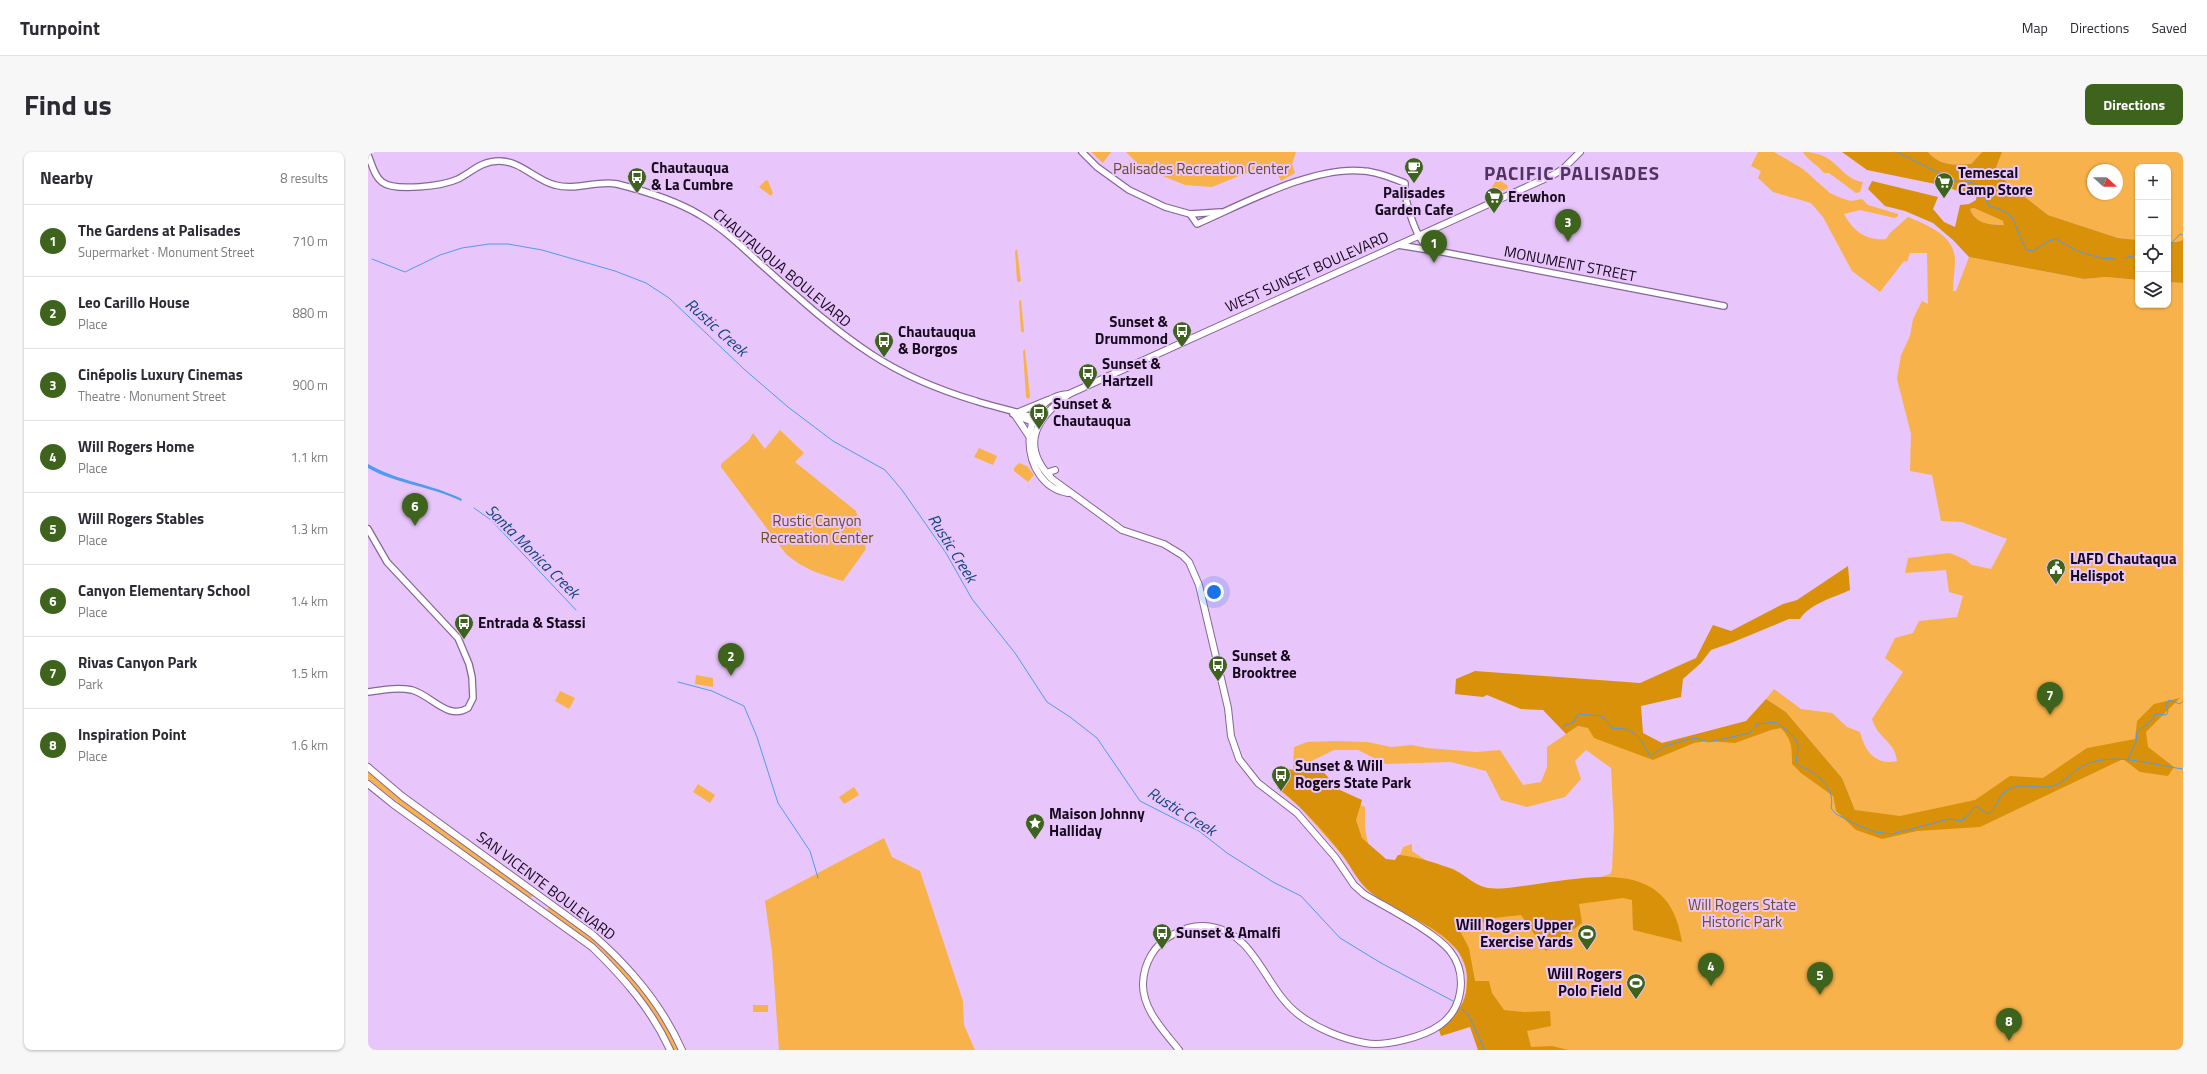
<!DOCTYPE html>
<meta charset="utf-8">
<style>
:root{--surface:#fff;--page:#f7f7f7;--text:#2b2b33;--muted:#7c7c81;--line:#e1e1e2;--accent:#3d631d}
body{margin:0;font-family:"Titillium Web",sans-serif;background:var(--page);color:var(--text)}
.controls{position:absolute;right:12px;top:12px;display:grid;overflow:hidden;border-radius:8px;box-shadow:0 1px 3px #0004}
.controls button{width:36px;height:36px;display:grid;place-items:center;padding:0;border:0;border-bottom:1px solid var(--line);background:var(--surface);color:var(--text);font:20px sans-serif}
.compass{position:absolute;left:1719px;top:12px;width:36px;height:36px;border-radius:50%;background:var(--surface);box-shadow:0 1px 3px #0004;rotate:111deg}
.you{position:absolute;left:846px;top:440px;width:14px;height:14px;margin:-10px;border:3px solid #fff;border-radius:50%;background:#1a73e8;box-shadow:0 0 0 6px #1a73e833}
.badge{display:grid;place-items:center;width:26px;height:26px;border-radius:50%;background:var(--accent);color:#fff;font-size:13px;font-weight:700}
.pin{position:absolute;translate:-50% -33px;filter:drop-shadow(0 1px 2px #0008)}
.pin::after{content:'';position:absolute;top:21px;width:14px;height:12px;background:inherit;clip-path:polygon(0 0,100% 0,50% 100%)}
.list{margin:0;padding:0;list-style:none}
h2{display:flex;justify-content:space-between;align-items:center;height:52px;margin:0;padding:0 16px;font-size:17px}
h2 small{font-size:13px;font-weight:400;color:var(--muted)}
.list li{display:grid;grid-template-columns:26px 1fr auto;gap:12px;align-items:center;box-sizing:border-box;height:72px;padding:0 16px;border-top:1px solid var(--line)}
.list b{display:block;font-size:15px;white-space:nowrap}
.list p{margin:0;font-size:13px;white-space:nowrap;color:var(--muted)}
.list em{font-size:13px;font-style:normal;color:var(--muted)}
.icon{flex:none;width:22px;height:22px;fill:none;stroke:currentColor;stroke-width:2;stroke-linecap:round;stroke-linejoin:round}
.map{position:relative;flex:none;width:1815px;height:898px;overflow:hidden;border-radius:8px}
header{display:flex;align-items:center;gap:24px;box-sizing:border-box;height:56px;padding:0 20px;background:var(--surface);border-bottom:1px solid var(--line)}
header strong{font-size:19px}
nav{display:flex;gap:22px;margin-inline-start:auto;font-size:14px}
.intro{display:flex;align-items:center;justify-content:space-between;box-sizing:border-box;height:96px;padding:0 24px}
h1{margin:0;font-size:28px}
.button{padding:10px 18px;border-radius:8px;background:var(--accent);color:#fff;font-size:14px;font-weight:700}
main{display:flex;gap:24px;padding:0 24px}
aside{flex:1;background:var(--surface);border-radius:8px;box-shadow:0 1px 3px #0004}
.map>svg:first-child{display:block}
</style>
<header>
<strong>Turnpoint</strong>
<nav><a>Map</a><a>Directions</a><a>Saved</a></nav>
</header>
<div class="intro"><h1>Find us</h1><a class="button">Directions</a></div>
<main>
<aside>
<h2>Nearby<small>8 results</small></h2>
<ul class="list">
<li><span class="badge">1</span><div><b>The Gardens at Palisades</b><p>Supermarket · Monument Street</p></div><em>710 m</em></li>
<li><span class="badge">2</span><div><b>Leo Carillo House</b><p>Place</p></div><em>880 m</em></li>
<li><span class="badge">3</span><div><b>Cinépolis Luxury Cinemas</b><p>Theatre · Monument Street</p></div><em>900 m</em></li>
<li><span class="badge">4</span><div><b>Will Rogers Home</b><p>Place</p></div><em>1.1 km</em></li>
<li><span class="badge">5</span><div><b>Will Rogers Stables</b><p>Place</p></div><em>1.3 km</em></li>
<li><span class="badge">6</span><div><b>Canyon Elementary School</b><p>Place</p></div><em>1.4 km</em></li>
<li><span class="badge">7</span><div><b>Rivas Canyon Park</b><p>Park</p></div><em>1.5 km</em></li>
<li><span class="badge">8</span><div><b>Inspiration Point</b><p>Place</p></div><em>1.6 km</em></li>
</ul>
</aside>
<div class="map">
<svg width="1815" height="898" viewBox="0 0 1815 898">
<rect width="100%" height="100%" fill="#e8c5fb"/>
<g fill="#f8b24b" fill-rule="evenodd">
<path d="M723 0H743L735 11Z"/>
<path d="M758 0H928L924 12 927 21 913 29 909 21 893 15 844 35 817 33 773 15Z"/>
<path d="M1390 0H1406L1435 17 1462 41 1473 46 1483 49 1494 47 1500 53 1530 62V64L1527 66 1492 58 1476 62C1485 79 1498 89 1518 87L1522 81 1540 65C1559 73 1586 83 1587 107 1587 118 1585 129 1585 139H1588L1601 105 1716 127 1738 125 1770 128V153H1800V130L1815 131V898H1133L1098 844 1099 818 1090 799 1073 784 999 738 974 703 931 654 909 636 912 634 909 630 903 633 913 629 970 643 997 655V676L1005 718 1031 706 1035 695 1044 692V699L1062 711 1086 717 1106 731 1119 736 1135 737 1229 726 1242 722 1244 718 1246 674 1243 616 1218 598 1207 609 1213 627 1197 645 1159 655 1133 648 1118 619 1083 610 1018 612 990 598H966L925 618 926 595 939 590 968 589 1000 590 1023 595 1044 593 1059 596 1108 600 1132 598 1155 633 1173 630 1179 615V595L1210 574 1274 584 1294 591 1327 584 1415 575 1459 639 1465 644 1468 659 1487 658 1474 626 1418 560 1398 547 1406 537 1433 557 1464 561 1479 575 1492 580C1497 599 1507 614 1529 609 1527 589 1510 587 1504 567L1535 520 1517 506 1527 486 1545 481 1551 469 1589 465 1595 444 1581 440 1578 418 1537 421 1540 406 1582 401 1598 408 1604 413 1623 417 1639 387 1594 370 1573 369 1564 323 1542 319 1543 282 1529 227 1533 203 1542 184 1545 167 1554 149 1560 152 1559 101H1542L1539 110 1536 109 1512 140 1484 119 1455 65 1443 51 1405 40 1390 26 1393 19 1383 14Z"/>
<path d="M1435 0C1470 0 1471 27 1495 30L1492 40 1488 41 1461 21H1456C1450 13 1438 7 1435 0Z"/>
<path d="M1560 0H1614L1603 12C1586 13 1572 14 1560 0Z"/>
<path d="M1634 0H1815V88L1809 90H1800V15H1770V88L1750 86 1680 63 1639 31 1628 16ZM1725 18H1749V42H1725Z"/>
<path d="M1129 27 1139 33 1140 36 1123 44 1120 41Z"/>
<path d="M398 28 400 29 405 41 403 44 391 35Z"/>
<path d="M1606 56 1635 69 1637 73C1623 73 1607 72 1602 57Z"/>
<path d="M649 97 653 129 651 130 649 129 647 99Z"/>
<path d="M653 148 656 179 655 181 653 179 651 149Z"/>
<path d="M657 197 662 245 660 247 658 245 655 199Z"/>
<path d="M412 278 436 301 427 310 488 359 498 397 475 429C454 423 435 417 418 402L353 315V312L381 288 385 281 397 297Z"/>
<path d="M611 296 629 304 625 313 606 305Z"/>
<path d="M651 311 659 314 666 323 660 330 646 319V316Z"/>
<path d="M328 523 345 526V535L327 532Z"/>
<path d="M192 539 207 546 201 557 187 549Z"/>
<path d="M0 619 25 640 166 743 162 746 43 661 0 627Z"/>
<path d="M330 632 347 643 342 651 325 640Z"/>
<path d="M486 635 491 643 476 652 471 645Z"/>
<path d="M516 686 524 705 552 719 595 849 596 873 607 898H411L404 800 397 749Z"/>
<path d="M182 754C238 792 282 837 311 898H304C290 876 278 850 261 830 238 802 209 781 180 760V756Z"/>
<rect x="385" y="853" width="15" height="7"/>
</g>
<g fill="#d9910a" fill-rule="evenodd">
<path d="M1474 0H1560C1572 14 1586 13 1603 12L1614 0H1634L1628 16 1639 31 1680 63 1750 86 1770 88V128L1738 125 1716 127 1601 105 1585 88 1565 71 1537 59 1517 54 1500 37 1504 29 1570 45 1565 57 1576 70 1587 75 1592 53 1601 52 1608 48 1609 39 1592 40 1577 34 1499 18ZM1606 56 1635 69 1636 73C1623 73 1607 72 1602 57Z"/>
<path d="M1815 88V131L1800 130V90H1809Z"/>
<path d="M1480 414 1482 438C1467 445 1441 452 1432 467H1421L1363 491 1343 498 1333 511 1315 527 1313 545 1273 554 1275 581 1294 591 1378 569 1398 547 1418 560 1474 626 1487 658 1532 664 1607 648 1642 624 1675 626 1719 596 1767 587 1769 569 1786 552 1812 546 1778 580 1780 595 1806 615 1800 624 1772 620 1755 607 1612 675 1549 679 1514 687 1488 678 1468 659 1465 644 1433 621 1424 612C1424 596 1424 588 1413 576L1403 578 1367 591 1339 589 1326 591 1285 608 1226 586 1220 576 1210 574 1198 582 1175 558 1153 557 1119 543 1115 545 1087 542 1088 527 1107 519 1272 531 1328 506 1345 473 1363 479 1415 452 1429 448Z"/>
<path d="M946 610 972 638 994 648 988 668 994 686 1018 707 1027 708 1030 703C1042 703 1077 713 1088 719 1099 724 1107 734 1120 736 1134 738 1148 735 1162 733 1225 725 1302 705 1314 790L1265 778 1264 748 1255 746 1211 752 1214 771 1178 799 1153 763 1126 766 1092 779 1101 796 1107 829H1121L1124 841 1136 858 1156 860 1182 859 1183 874 1159 879 1163 895 1184 894 1200 898H1110L1102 875 1073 884 1071 878C1089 862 1100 851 1099 825 1098 777 1025 764 997 735 989 727 984 717 978 708 964 688 929 649 909 636V626L912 615 925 618Z"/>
</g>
<path fill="#4f9bf2" d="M0 312C29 329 64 332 94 347L93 349C63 334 28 332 0 316Z"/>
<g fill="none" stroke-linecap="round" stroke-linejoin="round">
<g stroke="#4f9bf2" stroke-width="1">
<path d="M1529 0 1587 29 1605 31 1615 36"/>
<path d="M1617 45 1621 54C1654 62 1643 74 1659 98L1665 99 1681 89 1688 87 1709 99 1733 106 1747 107"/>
<path d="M1800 95 1812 82 1815 83"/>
<path d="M1756 106 1770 103"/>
<path d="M4 107 37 120 72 103 94 96 121 92H140L174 98 247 119 278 131 301 146 377 218 420 255 465 289 517 318 534 338 578 401 604 447 647 501 679 550 702 565 729 586 772 649 831 679 859 701 905 730 933 744 972 786 1013 811 1085 849"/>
<path d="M106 356 123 368 208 458"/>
<path d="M310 530 344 539 376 554 389 585 410 651 442 699 450 726"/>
<path d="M1195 574 1206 570 1210 562 1234 564 1245 577C1265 574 1274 587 1281 603L1283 604 1297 594 1326 586 1341 590 1382 581 1389 572 1408 570C1416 577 1430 584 1430 596 1430 601 1428 606 1428 611 1431 615 1435 615 1439 617 1454 626 1467 638 1463 656L1468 662 1489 673 1507 680 1524 682 1581 667 1594 669 1608 654 1620 662C1629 656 1630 645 1639 638 1652 629 1674 639 1688 633 1697 630 1704 620 1713 615 1743 598 1783 613 1815 617"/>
<path d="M1760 607 1768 590 1769 580 1785 567 1787 562 1798 563 1800 560 1798 552 1801 548 1812 552 1815 549"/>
<path d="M1093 857 1100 862 1117 898"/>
</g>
<defs>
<g id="tertiary">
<path d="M714 0 729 15 761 38 797 55 822 62 829 72C875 52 946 13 996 19 1010 20 1024 26 1037 31 1036 48 1048 91 1064 98L1356 154"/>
<path d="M0 3C4 12 6 24 14 30 27 40 75 34 90 27 104 20 113 9 131 9 153 9 167 28 187 33 208 39 228 28 249 32 277 39 307 48 332 63 355 76 375 96 395 114 430 145 463 176 503 202 535 223 571 238 608 249 629 256 651 259 671 268"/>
<path d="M822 62 853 60"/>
<path d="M1030 93 1061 98"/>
<path d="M645 262 669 272"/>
<path d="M0 377 19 410 90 486 101 512 104 525 105 546 100 556C80 569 63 543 44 538 29 535 14 538 0 540"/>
</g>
<g id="secondary">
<path d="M651 260 680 248"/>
<path d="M647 263 661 284"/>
<path d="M682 325 681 320 687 318"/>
<path d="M700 341C650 333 647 245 701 242"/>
<path d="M0 615 34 644 224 782C261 814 294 853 314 898"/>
<path d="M0 632 26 653 224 795C255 825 284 858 302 898"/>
<path d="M811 898C796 879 774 857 775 831 776 811 786 793 804 783 816 776 829 772 844 775 888 782 897 837 930 862 948 876 974 887 997 891 1016 895 1056 885 1072 873 1095 857 1100 822 1082 799 1067 780 1019 756 996 742L986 733 967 705 929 661 890 631 871 607 863 584 860 556 831 433 821 410 814 403 796 392 754 378 684 327C651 293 668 266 701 242L1185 23 1195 17 1212 0"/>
</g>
</defs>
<use href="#tertiary" stroke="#866697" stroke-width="8"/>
<use href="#secondary" stroke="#866697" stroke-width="8"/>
<use href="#tertiary" stroke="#fff" stroke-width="5.5"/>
<use href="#secondary" stroke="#fff" stroke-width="6"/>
</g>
<defs>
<symbol id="cafe-pin" viewBox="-11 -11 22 30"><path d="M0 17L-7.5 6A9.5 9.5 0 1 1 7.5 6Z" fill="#3d631d" stroke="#e8c5fb"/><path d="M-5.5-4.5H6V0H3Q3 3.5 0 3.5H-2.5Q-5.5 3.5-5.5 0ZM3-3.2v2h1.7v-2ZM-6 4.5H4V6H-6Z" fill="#fff"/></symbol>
<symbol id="bus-pin" viewBox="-11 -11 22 30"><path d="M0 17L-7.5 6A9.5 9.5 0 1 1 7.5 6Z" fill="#3d631d" stroke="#e8c5fb"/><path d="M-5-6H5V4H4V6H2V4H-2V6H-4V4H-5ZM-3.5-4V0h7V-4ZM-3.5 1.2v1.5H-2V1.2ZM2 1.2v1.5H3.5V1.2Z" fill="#fff"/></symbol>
<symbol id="supermarket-pin" viewBox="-11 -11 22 30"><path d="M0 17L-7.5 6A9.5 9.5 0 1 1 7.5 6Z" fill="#3d631d" stroke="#e8c5fb"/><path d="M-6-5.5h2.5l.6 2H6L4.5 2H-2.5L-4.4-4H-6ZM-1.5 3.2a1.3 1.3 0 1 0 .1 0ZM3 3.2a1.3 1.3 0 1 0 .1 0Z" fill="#fff"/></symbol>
<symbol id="civic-pin" viewBox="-11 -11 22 30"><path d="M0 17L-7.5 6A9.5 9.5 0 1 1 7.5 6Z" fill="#3d631d" stroke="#e8c5fb"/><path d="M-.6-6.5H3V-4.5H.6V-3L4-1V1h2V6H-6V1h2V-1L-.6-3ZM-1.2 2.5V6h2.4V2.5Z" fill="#fff"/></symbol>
<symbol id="sight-pin" viewBox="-11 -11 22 30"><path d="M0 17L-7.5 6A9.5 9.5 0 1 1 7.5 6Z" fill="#3d631d" stroke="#e8c5fb"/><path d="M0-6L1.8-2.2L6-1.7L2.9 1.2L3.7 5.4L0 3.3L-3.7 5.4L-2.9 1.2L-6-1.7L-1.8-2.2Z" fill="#fff"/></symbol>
<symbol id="stadium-pin" viewBox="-11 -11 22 30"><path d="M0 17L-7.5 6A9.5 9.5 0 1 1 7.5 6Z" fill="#3d631d" stroke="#e8c5fb"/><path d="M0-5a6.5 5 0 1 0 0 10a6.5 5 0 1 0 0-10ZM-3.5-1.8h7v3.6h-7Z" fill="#fff"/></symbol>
</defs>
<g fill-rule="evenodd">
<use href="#cafe-pin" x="1035" y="4" width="22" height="30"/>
<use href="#bus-pin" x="258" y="14" width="22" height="30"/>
<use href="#supermarket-pin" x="1565" y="19" width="22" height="30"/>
<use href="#supermarket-pin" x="1115" y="34" width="22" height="30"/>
<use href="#bus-pin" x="803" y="168" width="22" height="30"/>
<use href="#bus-pin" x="505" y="178" width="22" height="30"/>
<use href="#bus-pin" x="709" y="210" width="22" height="30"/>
<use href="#bus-pin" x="660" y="250" width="22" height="30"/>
<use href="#civic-pin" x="1677" y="405" width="22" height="30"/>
<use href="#bus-pin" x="85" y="460" width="22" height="30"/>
<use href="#bus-pin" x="839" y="502" width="22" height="30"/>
<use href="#bus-pin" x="902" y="612" width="22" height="30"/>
<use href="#sight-pin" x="656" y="660" width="22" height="30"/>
<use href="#bus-pin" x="783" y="770" width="22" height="30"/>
<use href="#stadium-pin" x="1208" y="771" width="22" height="30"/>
<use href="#stadium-pin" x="1257" y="820" width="22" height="30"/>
</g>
<g text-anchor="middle" stroke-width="4" stroke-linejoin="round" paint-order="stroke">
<g font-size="15" font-weight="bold" fill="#160a1c" stroke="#e8c5fb" text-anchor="start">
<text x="283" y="21">Chautauqua<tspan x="283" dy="17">&amp; La Cumbre</tspan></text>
<text x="1590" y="26">Temescal<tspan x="1590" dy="17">Camp Store</tspan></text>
<text x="1046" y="46" text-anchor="middle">Palisades<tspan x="1046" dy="17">Garden Cafe</tspan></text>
<text x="1140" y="50">Erewhon</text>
<text x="800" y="175" text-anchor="end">Sunset &amp;<tspan x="800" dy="17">Drummond</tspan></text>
<text x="530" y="185">Chautauqua<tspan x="530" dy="17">&amp; Borgos</tspan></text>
<text x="734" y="217">Sunset &amp;<tspan x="734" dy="17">Hartzell</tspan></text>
<text x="685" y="257">Sunset &amp;<tspan x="685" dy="17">Chautauqua</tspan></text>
<text x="1702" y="412">LAFD Chautaqua<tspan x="1702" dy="17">Helispot</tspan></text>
<text x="110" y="476">Entrada &amp; Stassi</text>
<text x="864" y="509">Sunset &amp;<tspan x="864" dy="17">Brooktree</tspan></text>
<text x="927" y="619">Sunset &amp; Will<tspan x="927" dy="17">Rogers State Park</tspan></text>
<text x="681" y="667">Maison Johnny<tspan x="681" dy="17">Halliday</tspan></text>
<text x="1205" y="778" text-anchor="end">Will Rogers Upper<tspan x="1205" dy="17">Exercise Yards</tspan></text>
<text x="808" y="786">Sunset &amp; Amalfi</text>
<text x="1254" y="827" text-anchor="end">Will Rogers<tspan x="1254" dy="17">Polo Field</tspan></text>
</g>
<g font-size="15" fill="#6c4d22" stroke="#e8c5fb">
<text x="833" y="22">Palisades Recreation Center</text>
<text x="449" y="374">Rustic Canyon<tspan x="449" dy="17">Recreation Center</tspan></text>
<text x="1374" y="758">Will Rogers State<tspan x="1374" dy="17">Historic Park</tspan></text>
</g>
<g font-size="15" fill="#160a1c" stroke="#e8c5fb">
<text transform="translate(1202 112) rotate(11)" y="5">MONUMENT STREET</text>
<text transform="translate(414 116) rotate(40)" y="5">CHAUTAUQUA BOULEVARD</text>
<text transform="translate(939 120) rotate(-24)" y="5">WEST SUNSET BOULEVARD</text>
<text transform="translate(178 734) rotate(37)" y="5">SAN VICENTE BOULEVARD</text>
</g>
<g font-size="16" font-style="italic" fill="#12467e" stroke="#e8c5fb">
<text transform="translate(349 175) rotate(42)" y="6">Rustic Creek</text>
<text transform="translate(585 396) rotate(58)" y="6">Rustic Creek</text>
<text transform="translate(165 399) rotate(45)" y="6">Santa Monica Creek</text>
<text transform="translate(814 659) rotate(32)" y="6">Rustic Creek</text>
</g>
<g font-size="19" font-weight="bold" letter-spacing="1" fill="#513360" stroke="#e8c5fb">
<text x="1204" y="28">PACIFIC PALISADES</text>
</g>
</g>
</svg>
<div class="controls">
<button>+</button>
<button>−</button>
<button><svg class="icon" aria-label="locate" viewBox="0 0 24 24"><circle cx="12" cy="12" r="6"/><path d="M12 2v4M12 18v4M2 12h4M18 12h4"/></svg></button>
<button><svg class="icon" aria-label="layers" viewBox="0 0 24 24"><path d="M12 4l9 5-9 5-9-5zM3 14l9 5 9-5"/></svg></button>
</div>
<svg class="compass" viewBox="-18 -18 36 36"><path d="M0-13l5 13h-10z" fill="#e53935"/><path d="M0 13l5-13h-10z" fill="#7c7c81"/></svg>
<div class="you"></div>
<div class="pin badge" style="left:1066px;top:111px">1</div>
<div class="pin badge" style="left:363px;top:524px">2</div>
<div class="pin badge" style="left:1200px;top:90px">3</div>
<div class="pin badge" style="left:1343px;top:834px">4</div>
<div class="pin badge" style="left:1452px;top:843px">5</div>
<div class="pin badge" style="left:47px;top:374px">6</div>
<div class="pin badge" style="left:1682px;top:563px">7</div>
<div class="pin badge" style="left:1641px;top:889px">8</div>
</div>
</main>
